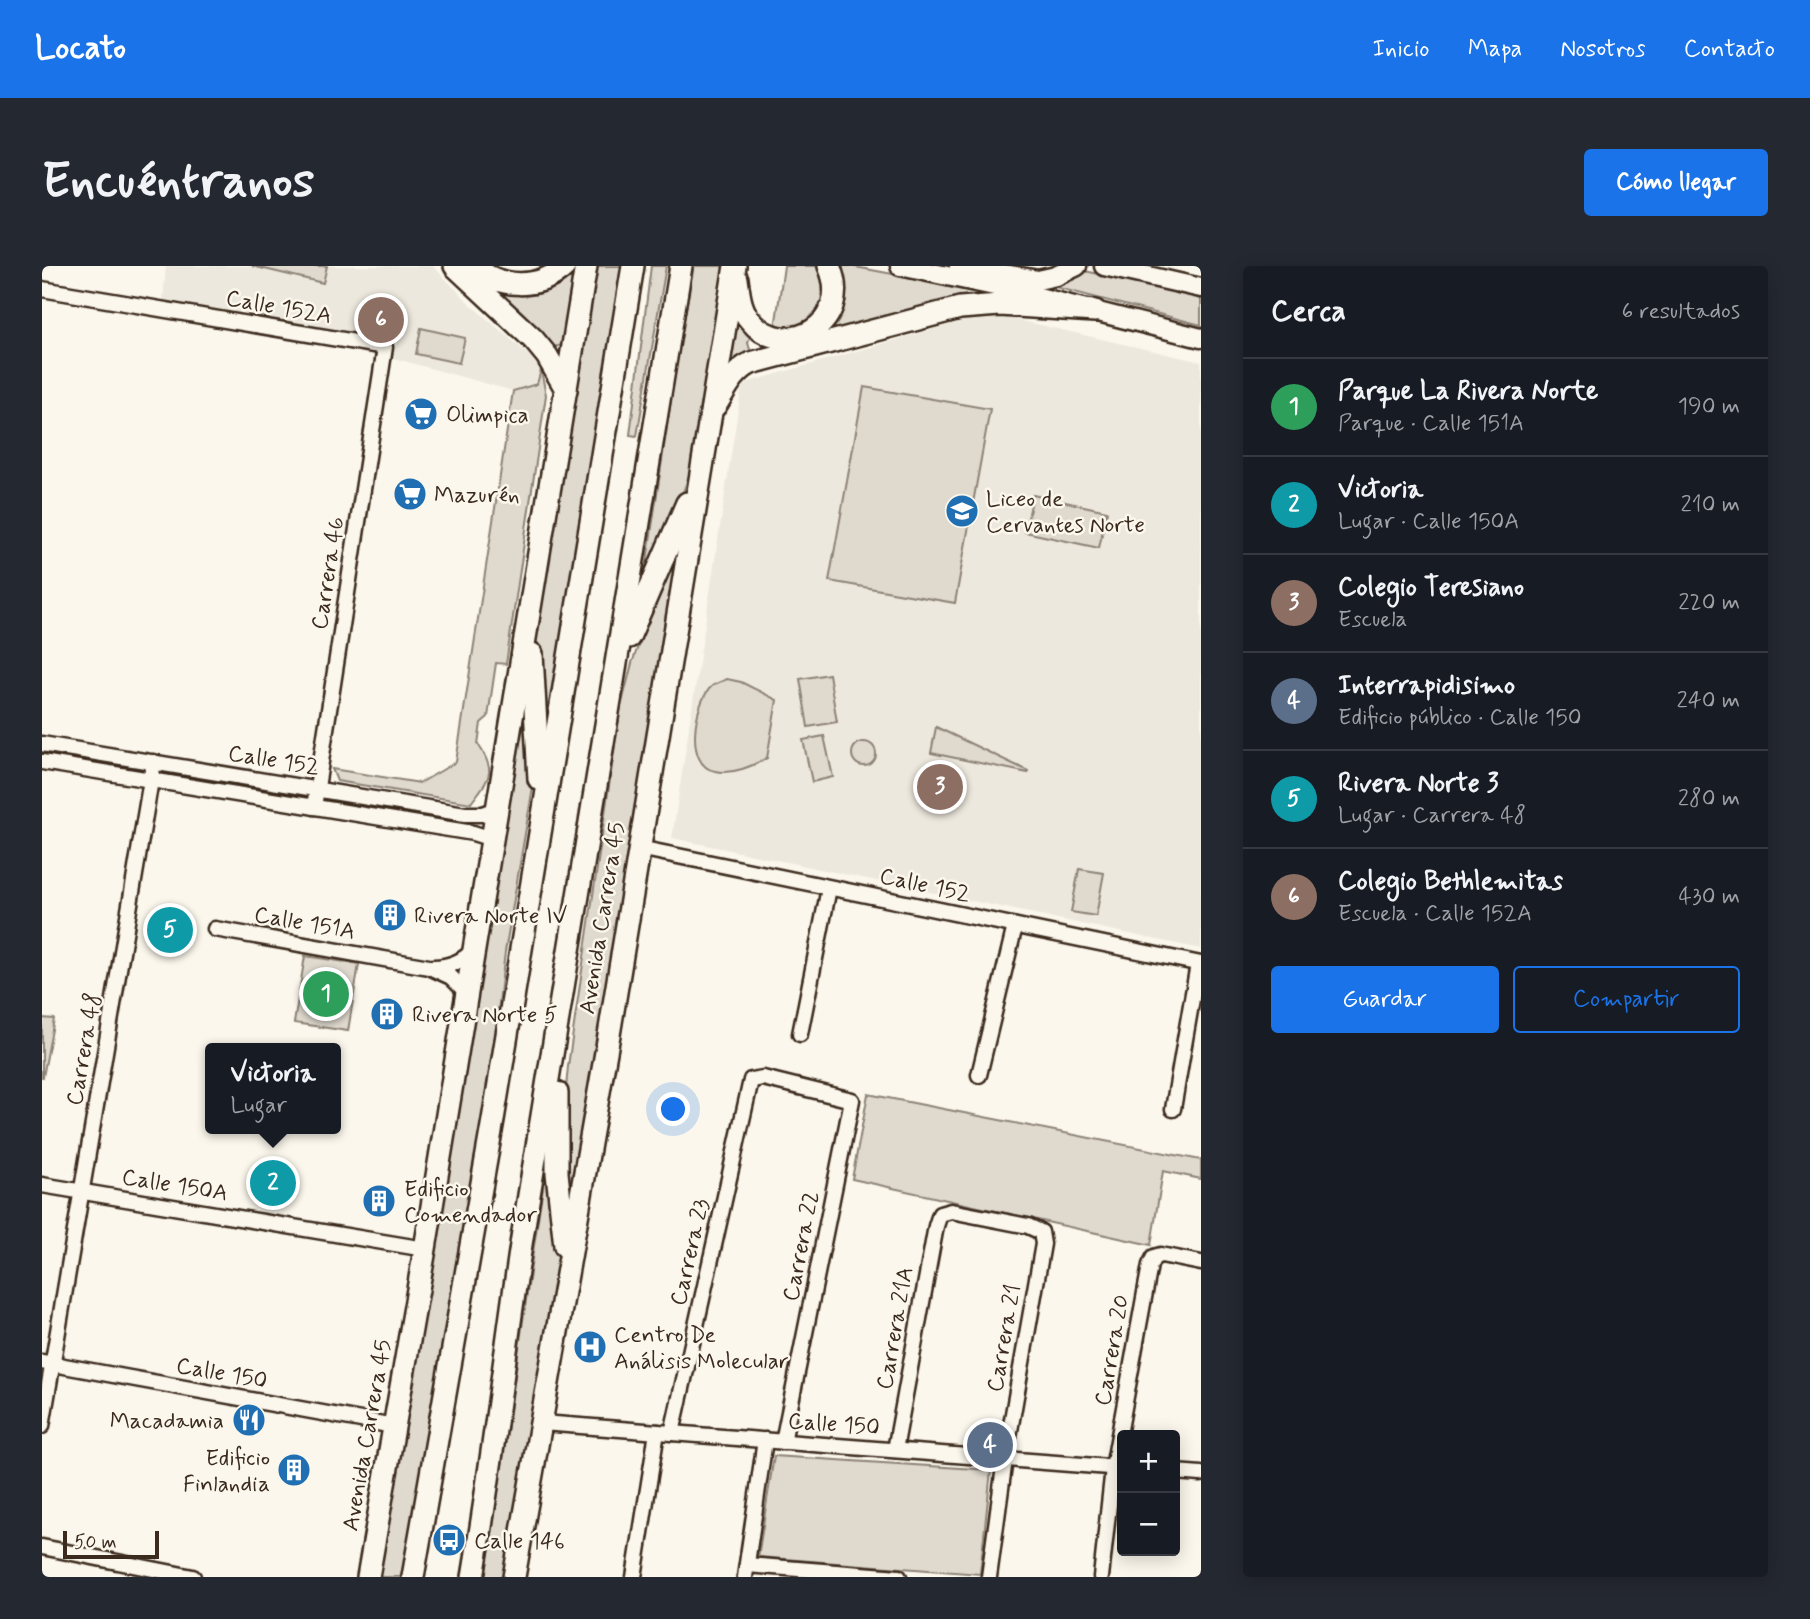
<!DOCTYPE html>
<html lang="es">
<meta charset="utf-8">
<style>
:root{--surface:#171b24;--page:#242831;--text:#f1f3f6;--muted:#9ea1a6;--line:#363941;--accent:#1a73e8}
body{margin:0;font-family:Mynerve,sans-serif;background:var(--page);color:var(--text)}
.controls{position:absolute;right:21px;bottom:21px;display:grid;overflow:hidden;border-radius:7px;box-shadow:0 4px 18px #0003}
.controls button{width:63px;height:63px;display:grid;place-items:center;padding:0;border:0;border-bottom:2px solid var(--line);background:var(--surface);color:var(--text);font:35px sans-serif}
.scale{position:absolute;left:21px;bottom:18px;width:96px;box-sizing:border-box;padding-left:7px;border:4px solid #3b2a1e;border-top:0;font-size:19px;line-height:24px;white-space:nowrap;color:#3b2a1e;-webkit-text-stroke:5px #fbf7ec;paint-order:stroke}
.you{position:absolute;left:632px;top:844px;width:24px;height:24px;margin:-18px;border:5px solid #fff;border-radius:50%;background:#1a73e8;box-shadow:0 0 0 10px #1a73e833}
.badge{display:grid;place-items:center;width:46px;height:46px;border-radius:50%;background:var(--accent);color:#fff;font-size:23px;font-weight:700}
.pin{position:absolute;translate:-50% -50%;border:4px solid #fff;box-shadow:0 2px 7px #0006}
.popup{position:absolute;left:163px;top:777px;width:136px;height:91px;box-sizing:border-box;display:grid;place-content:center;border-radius:7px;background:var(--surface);filter:drop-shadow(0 2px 5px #0005);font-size:23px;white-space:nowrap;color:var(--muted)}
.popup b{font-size:26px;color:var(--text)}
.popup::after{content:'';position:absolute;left:50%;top:100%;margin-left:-14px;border:14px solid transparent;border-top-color:var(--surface)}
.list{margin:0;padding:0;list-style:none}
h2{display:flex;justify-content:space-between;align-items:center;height:91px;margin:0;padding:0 28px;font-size:30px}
h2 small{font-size:23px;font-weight:400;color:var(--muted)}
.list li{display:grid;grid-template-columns:46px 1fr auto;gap:21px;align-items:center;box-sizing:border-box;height:98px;padding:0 28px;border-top:2px solid var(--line)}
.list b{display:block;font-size:26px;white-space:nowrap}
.list p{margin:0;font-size:23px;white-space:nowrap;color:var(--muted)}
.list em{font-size:23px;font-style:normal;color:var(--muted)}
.actions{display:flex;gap:14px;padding:21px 28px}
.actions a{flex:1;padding:16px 0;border:2px solid var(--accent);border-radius:7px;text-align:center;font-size:24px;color:var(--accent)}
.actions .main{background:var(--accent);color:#fff}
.map{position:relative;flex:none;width:1159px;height:1311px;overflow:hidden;border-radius:7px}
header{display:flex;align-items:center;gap:42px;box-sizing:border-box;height:98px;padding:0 35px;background:var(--accent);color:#fff}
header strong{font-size:33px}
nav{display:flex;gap:38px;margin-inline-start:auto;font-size:24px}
.intro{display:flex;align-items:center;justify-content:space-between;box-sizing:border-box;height:168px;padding:0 42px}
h1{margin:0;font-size:49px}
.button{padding:18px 32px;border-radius:7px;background:var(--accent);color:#fff;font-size:24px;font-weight:700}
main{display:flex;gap:42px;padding:0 42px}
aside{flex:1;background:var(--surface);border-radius:7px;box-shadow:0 4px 18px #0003}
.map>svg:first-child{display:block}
</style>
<header>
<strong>Locato</strong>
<nav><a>Inicio</a><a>Mapa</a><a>Nosotros</a><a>Contacto</a></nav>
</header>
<div class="intro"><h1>Encuéntranos</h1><a class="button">Cómo llegar</a></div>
<main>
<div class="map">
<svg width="1159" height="1311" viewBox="0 0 1159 1311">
<rect width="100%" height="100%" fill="#fbf7ec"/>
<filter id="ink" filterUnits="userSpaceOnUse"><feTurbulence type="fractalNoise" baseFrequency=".0143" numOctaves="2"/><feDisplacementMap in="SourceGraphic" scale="14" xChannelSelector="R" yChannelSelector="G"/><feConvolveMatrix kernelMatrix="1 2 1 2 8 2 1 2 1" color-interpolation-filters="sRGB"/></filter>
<g filter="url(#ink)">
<g fill="#ede8dd">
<path d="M124 0H391L429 39 487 89 499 104 495 118 471 125 351 92 354 75 121 35Z"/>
<path d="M952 52 972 53 1159 96V683L630 572 700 118 923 54Z"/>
</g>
<g fill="#dfd9ce" stroke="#8d8276" stroke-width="2">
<path d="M210 0H285L281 17Z"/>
<path d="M550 0H580L507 465 500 464 491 358Z"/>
<path d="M609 0H624L595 170 588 169Z"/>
<path d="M652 0H684L648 207 628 262 602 315 637 80Z"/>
<path d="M742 0H774C789 16 784 24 781 44L758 61 733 62Z"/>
<path d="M795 0H808L963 29 723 88 718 71 776 70Z"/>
<path d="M536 1 524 78 508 82 435 15 526 10Z"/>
<path d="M1043 5 1159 31V59L1013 21Z"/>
<path d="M693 46 710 63 706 77 710 90 680 113Z"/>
<path d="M379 62 423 72 417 97 374 88Z"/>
<path d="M499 104 504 129 464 398 454 397 446 451 439 457 436 478C455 507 448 511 429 537L295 515 290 503 378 517 414 496 471 125 495 118Z"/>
<path d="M822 121 948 143 913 337 787 315Z"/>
<path d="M991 229 1065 245 1057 282 983 266Z"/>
<path d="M641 257 525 963 520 866 526 800 578 445 590 397Z"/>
<path d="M787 408 795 456 766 461 758 413Z"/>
<path d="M685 413 699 416 735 434 725 492C710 500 691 509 673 505 642 500 652 436 670 420 674 417 681 415 685 413Z"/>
<path d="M484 418 494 503 463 686 445 839 371 1267 359 1311H333Z"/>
<path d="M894 461 986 505V507L889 487Z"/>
<path d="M782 470 791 511 770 516 761 474Z"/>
<circle cx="822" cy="488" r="12"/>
<path d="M1037 603 1062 607 1054 650 1029 646Z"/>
<path d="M263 690 317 698 306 765 252 757Z"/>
<path d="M0 752 12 753 1 811H0Z"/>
<path d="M826 828 1159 894V913L1121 905 1109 979 810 913Z"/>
<path d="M504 902 510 918 517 996 466 1311H443C465 1175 482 1038 504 902Z"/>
<path d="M732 1190 949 1204 938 1308 716 1291Z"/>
</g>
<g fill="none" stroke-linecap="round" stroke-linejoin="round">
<defs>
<g id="minor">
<path d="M0 23 343 81 272 541"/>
<path d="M0 478 423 548H441L455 543"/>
<path d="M0 496 431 567 450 573"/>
<path d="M597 582 1159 698"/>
<path d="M173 663 387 701 409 711 425 727"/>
<path d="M391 701C408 701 421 696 432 683"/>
<path d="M758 768 787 622"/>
<path d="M937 809 973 660"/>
<path d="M1131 843 1156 698"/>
<path d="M0 919 383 983"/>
<path d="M0 1096 352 1160"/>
<path d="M500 1157 1080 1202"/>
<path d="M0 1160 112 496"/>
<path d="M630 1167 709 814 721 812 810 834 741 1176"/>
<path d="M853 1184 894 960 898 948 909 945 986 960 999 966 1001 978 963 1193 947 1311"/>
<path d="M1133 1206 1159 1208"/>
<path d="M0 1281 151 1311"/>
<path d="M705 1299 857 1311"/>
<path d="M592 1311 615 1166"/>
<path d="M703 1311 723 1174"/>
<path d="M1059 1311 1071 1202 1108 999 1112 991 1119 989 1159 997"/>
</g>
<g id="major">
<path d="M858 0 957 21 1159 72"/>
<path d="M917 0 996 14 1014 10 1035 0"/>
<path d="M1062 0 1159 22"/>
</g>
<g id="highway">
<path d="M413 0 491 73 505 90 524 123"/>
<path d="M432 0C457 23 498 24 523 0"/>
<path d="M695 13C697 27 698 43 708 54 741 96 813 59 787 0"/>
<path d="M674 139C684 123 691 106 709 97L918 42 958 39 1053 45"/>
<path d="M587 371 645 237"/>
<path d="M490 388 497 513"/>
<path d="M515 827V907L523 980"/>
<path d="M326 1311 383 983 544 0"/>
<path d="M371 1311 451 854 591 0"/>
<path d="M431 1311C450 1198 463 1085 480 972L639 0"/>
<path d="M472 1311 567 769 693 0"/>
</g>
</defs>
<use href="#minor" stroke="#3b2a1e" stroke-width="19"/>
<use href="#major" stroke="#3b2a1e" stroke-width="23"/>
<use href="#highway" stroke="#3b2a1e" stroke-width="26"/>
<use href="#minor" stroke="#fbf7ec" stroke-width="14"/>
<use href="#major" stroke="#fbf7ec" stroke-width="18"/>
<use href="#highway" stroke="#fbf7ec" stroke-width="21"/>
</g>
</g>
<defs>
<symbol id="supermarket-disc" viewBox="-11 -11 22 22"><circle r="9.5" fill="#1f6fb2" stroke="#fbf7ec"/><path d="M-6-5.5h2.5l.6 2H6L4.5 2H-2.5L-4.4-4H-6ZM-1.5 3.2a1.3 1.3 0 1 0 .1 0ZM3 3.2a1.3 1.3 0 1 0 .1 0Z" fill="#fff"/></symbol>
<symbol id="school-disc" viewBox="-11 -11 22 22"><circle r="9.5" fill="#1f6fb2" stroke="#fbf7ec"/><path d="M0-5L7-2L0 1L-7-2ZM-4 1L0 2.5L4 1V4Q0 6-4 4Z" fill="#fff"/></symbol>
<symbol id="building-disc" viewBox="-11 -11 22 22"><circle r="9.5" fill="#1f6fb2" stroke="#fbf7ec"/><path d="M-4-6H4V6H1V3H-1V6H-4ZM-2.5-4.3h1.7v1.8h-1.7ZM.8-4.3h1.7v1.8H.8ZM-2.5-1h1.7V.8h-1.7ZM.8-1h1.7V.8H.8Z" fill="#fff"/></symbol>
<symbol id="hospital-disc" viewBox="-11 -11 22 22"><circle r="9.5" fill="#1f6fb2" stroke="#fbf7ec"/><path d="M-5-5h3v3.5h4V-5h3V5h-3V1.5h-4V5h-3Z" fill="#fff"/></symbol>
<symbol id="restaurant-disc" viewBox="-11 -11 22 22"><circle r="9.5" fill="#1f6fb2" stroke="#fbf7ec"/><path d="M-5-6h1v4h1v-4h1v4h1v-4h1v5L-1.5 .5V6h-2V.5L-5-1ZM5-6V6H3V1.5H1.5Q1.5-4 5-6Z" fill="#fff"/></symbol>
<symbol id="bus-disc" viewBox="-11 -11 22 22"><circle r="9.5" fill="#1f6fb2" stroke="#fbf7ec"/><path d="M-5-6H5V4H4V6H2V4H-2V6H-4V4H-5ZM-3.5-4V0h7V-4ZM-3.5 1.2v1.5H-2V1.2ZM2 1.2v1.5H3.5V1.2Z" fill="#fff"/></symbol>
</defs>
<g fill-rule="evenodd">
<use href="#supermarket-disc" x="360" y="129" width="38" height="38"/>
<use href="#supermarket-disc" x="349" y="209" width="38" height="38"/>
<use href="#school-disc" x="901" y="226" width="38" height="38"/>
<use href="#building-disc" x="329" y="630" width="38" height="38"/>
<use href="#building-disc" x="326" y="729" width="38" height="38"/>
<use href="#building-disc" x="318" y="916" width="38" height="38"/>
<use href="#hospital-disc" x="529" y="1062" width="38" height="38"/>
<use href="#restaurant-disc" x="188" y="1135" width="38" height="38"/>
<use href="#building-disc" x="233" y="1185" width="38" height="38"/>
<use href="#bus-disc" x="388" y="1255" width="38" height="38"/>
</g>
<g text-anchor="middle" stroke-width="5" stroke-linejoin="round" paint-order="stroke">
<g font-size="23" fill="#3b2a1e" stroke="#fbf7ec">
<text transform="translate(237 40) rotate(10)" y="8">Calle 152A</text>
<text transform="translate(285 307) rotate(-81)" y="8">Carrera 46</text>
<text transform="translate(232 493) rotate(9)" y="8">Calle 152</text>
<text transform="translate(883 618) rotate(12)" y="8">Calle 152</text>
<text transform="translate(559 652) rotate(-81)" y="8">Avenida Carrera 45</text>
<text transform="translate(263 656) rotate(10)" y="8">Calle 151A</text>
<text transform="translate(41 783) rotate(-80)" y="8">Carrera 48</text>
<text transform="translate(133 918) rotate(9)" y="8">Calle 150A</text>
<text transform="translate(758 980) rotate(-79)" y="8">Carrera 22</text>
<text transform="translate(647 986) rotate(-77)" y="8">Carrera 23</text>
<text transform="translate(852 1062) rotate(-80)" y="8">Carrera 21A</text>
<text transform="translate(961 1072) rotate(-80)" y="8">Carrera 21</text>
<text transform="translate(1069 1084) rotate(-80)" y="8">Carrera 20</text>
<text transform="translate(180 1106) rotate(10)" y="8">Calle 150</text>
<text transform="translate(792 1157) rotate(4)" y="8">Calle 150</text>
<text transform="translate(324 1169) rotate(-80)" y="8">Avenida Carrera 45</text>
</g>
<g font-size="23" fill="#3b2a1e" stroke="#fbf7ec" text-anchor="start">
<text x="404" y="156">Olimpica</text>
<text x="392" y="236">Mazurén</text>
<text x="944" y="240">Liceo de<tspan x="944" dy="26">Cervantes Norte</tspan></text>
<text x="372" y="657">Rivera Norte IV</text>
<text x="370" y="756">Rivera Norte 5</text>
<text x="362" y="930">Edificio<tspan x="362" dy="26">Comendador</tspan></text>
<text x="572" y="1076">Centro De<tspan x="572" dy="26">Análisis Molecular</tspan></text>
<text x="182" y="1162" text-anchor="end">Macadamia</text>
<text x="228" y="1199" text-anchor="end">Edificio<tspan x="228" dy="26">Finlandia</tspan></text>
<text x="432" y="1282">Calle 146</text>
</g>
</g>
</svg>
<div class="controls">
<button>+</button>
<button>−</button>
</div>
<div class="scale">50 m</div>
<div class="you"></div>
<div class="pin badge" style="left:284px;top:728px;background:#2e9e5b">1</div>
<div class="pin badge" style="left:231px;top:917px;background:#0f9aa8">2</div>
<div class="popup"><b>Victoria</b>Lugar</div>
<div class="pin badge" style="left:898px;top:521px;background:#8d6e63">3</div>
<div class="pin badge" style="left:948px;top:1179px;background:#5c6f8a">4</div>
<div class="pin badge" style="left:128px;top:664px;background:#0f9aa8">5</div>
<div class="pin badge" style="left:339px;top:54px;background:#8d6e63">6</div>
</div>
<aside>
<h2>Cerca<small>6 resultados</small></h2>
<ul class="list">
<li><span class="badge" style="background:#2e9e5b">1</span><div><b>Parque La Rivera Norte</b><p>Parque · Calle 151A</p></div><em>190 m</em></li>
<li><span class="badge" style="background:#0f9aa8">2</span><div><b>Victoria</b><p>Lugar · Calle 150A</p></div><em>210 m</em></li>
<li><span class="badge" style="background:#8d6e63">3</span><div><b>Colegio Teresiano</b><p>Escuela</p></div><em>220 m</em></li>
<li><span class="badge" style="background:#5c6f8a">4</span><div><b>Interrapidisimo</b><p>Edificio público · Calle 150</p></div><em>240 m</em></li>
<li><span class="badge" style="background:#0f9aa8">5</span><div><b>Rivera Norte 3</b><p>Lugar · Carrera 48</p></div><em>280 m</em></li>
<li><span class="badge" style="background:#8d6e63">6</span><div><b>Colegio Bethlemitas</b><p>Escuela · Calle 152A</p></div><em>430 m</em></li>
</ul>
<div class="actions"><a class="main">Guardar</a><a>Compartir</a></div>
</aside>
</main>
